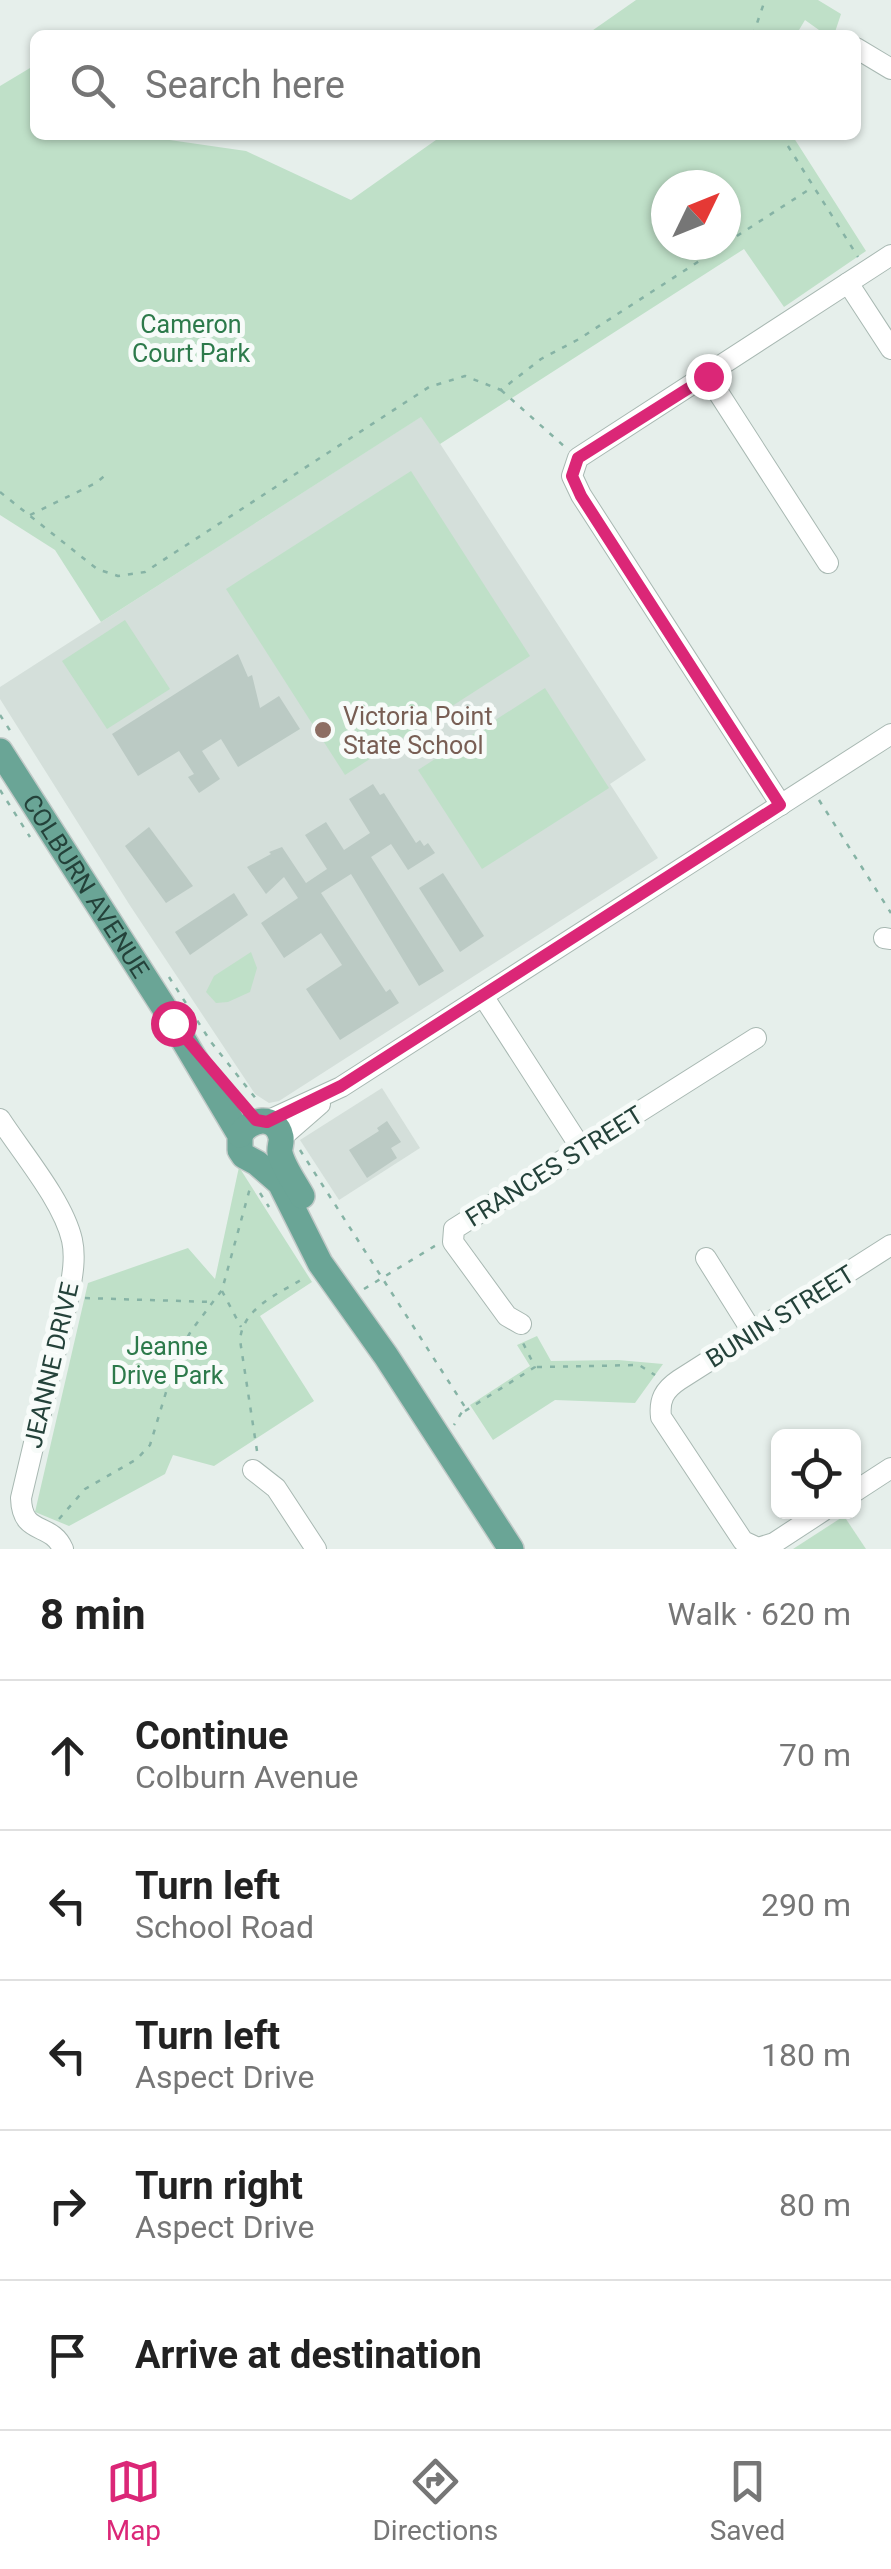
<!DOCTYPE html>
<meta charset="utf-8">
<style>
:root{--surface:#fff;--page:#f6f6f6;--text:#222;--muted:#767676;--line:#e0e0e0;--accent:#db2777}
body{margin:0;font-family:Roboto,sans-serif;background:var(--page);color:var(--text)}
.controls{position:absolute;right:30px;bottom:30px;display:grid;overflow:hidden;border-radius:15px;box-shadow:0 2px 8px #0004}
.controls button{width:90px;height:90px;display:grid;place-items:center;padding:0;border:0;border-bottom:2px solid var(--line);background:var(--surface);color:var(--text);font:50px sans-serif}
.compass{position:absolute;left:651px;top:170px;width:90px;height:90px;border-radius:50%;background:var(--surface);box-shadow:0 2px 8px #0004;rotate:47deg}
.stop{position:absolute;width:30px;height:30px;margin:-22px;border:8px solid #db2777;border-radius:50%;background:#fff}
.stop.end{background:#db2777;border-color:#fff;box-shadow:0 2px 10px #0008}
.list{margin:0;padding:0;list-style:none}
h2{display:flex;justify-content:space-between;align-items:center;height:130px;margin:0;padding:0 40px;font-size:42px}
h2 small{font-size:32px;font-weight:400;color:var(--muted)}
.list li{display:grid;grid-template-columns:65px 1fr auto;gap:30px;align-items:center;box-sizing:border-box;height:150px;padding:0 40px;border-top:2px solid var(--line)}
.list b{display:block;font-size:38px;white-space:nowrap}
.list p{margin:0;font-size:32px;white-space:nowrap;color:var(--muted)}
.list em{font-size:32px;font-style:normal;color:var(--muted)}
.icon{flex:none;width:55px;height:55px;fill:none;stroke:currentColor;stroke-width:2;stroke-linecap:round;stroke-linejoin:round}
.map{position:relative;flex:none;width:891px;height:1549px;overflow:hidden}
.search{position:absolute;background:var(--surface);box-shadow:0 2px 8px #0004;left:30px;right:30px;top:30px;height:110px;display:flex;align-items:center;gap:25px;box-sizing:border-box;padding:0 35px;border-radius:15px;color:var(--muted);font-size:38px}
.sheet{height:880px;background:var(--surface)}
nav{display:flex;justify-content:space-around;align-items:center;box-sizing:border-box;height:140px;border-top:2px solid var(--line);background:var(--surface);font-size:28px;color:var(--muted)}
nav a{display:grid;justify-items:center;gap:5px}
nav .on{color:var(--accent)}
.map>svg:first-child{display:block}
</style>
<div class="map">
<svg width="891" height="1549" viewBox="0 0 891 1549">
<rect width="100%" height="100%" fill="#e6efeb"/>
<g fill="#d4dfda">
<path d="M422 416 646 760 610 784 658 858 279 1101 269 1103 255 1094 129 904 0 699V687Z"/>
<path d="M382 1088 420 1148 339 1200 300 1140Z"/>
</g>
<g fill="#bfe0c8" fill-rule="evenodd">
<path d="M636 0H818L841 14 834 35H826L805 20 796 35H586Z"/>
<path d="M35 65V135H135L246 151 351 200 443 135H792L866 251 784 307 744 249 440 444 421 417 101 622 55 550 0 515V86ZM666 185H726V245H666Z"/>
<path d="M411 471 530 656 345 775 226 589Z"/>
<path d="M125 620 170 689 107 729 62 661Z"/>
<path d="M545 688 609 788 482 869 418 770Z"/>
<path d="M251 952 257 968 250 992 228 1002 216 1003 206 992 214 976Z"/>
<path d="M239 1167 312 1282 260 1316 314 1401 214 1466 173 1455 165 1474 69 1526 35 1512 88 1283 188 1248 215 1279Z"/>
<path d="M537 1336 551 1361 618 1360 663 1364 635 1403 555 1400 493 1440 470 1405 530 1366 517 1345Z"/>
<path d="M844 1516 866 1549H793Z"/>
</g>
<g fill="#bbcac4">
<path d="M238 654 248 677 252 675 260 708 279 696 300 729 238 767 221 739 202 751 220 779 199 793 188 777 194 774 179 751 138 776 112 734Z"/>
<path d="M373 784 380 795 384 793 416 843 420 840 424 846 428 843 435 853 408 870 391 844 371 857 444 971 419 986 351 874 321 893 386 992 390 989 399 1003 340 1040 306 989 342 965 321 933 284 958 261 923 298 898 284 877 266 894 247 867 271 854 269 852 282 847 306 883 327 869 305 835 326 822 344 850 370 833 349 799Z"/>
<path d="M149 827 193 886 166 903 125 846Z"/>
<path d="M443 873 484 936 460 952 419 888Z"/>
<path d="M234 893 248 915 190 955 175 932Z"/>
<path d="M387 1121 401 1142 391 1148 397 1158 367 1178 349 1150 379 1131 377 1128Z"/>
</g>
<g fill="none" stroke-linecap="round" stroke-linejoin="round">
<defs>
<g id="minor">
<path d="M856 48 891 69"/>
<path d="M848 283 891 349"/>
<path d="M707 375 828 563"/>
<path d="M781 805 581 495 572 476 578 458 891 255"/>
<path d="M884 938 891 939"/>
<path d="M483 996 581 1148"/>
<path d="M0 1119C22 1153 63 1201 72 1240 76 1258 72 1278 69 1295L21 1498C22 1537 51 1521 63 1549"/>
<path d="M267 1121 341 1087 891 734"/>
<path d="M281 1138 320 1104"/>
<path d="M706 1258 753 1333"/>
<path d="M521 1324 507 1316 453 1242 454 1229 756 1038"/>
<path d="M253 1470 276 1488 316 1549"/>
<path d="M854 1492 891 1468"/>
<path d="M823 1511 774 1543 758 1548 743 1541 661 1417C659 1400 664 1390 679 1380L891 1245"/>
</g>
<g id="major">
<path id="s1" d="M0 751 165 1009 240 1135V1150L244 1156 257 1163 280 1183 320 1263 386 1356 511 1549"/>
<path d="M240 1135C249 1119 276 1113 281 1137 282 1142 279 1148 280 1153 283 1167 295 1183 302 1196"/>
</g>
</defs>
<use href="#minor" stroke="#a8b8b2" stroke-width="22"/>
<use href="#major" stroke="#c2cac8" stroke-width="28"/>
<g stroke="#86b3a5" stroke-width="2.5" stroke-dasharray="5 8" stroke-linecap="butt">
<path d="M753 35 765 0"/>
<path d="M781 135 858 257"/>
<path d="M726 243 813 187"/>
<path d="M501 390 565 447"/>
<path d="M0 492 97 569 118 576 145 572 429 387 465 376 501 390 541 359 579 339 724 245"/>
<path d="M30 515 96 483 108 473"/>
<path d="M0 715 13 735"/>
<path d="M0 790 30 837"/>
<path d="M819 800 891 913"/>
<path d="M169 977 211 1042 257 1100"/>
<path d="M300 1150 465 1407 454 1425"/>
<path d="M260 1193 269 1207"/>
<path d="M364 1289 438 1244"/>
<path d="M222 1291 241 1327"/>
<path d="M85 1298 212 1302"/>
<path d="M537 1367 639 1365 655 1375"/>
<path d="M465 1411 535 1367 522 1341"/>
<path d="M257 1451 240 1340C243 1307 279 1294 304 1278"/>
<path d="M59 1519 85 1489 137 1459 150 1445 177 1356 191 1331 222 1290 250 1188 254 1186"/>
</g>
<use href="#minor" stroke="#fff" stroke-width="20"/>
<use href="#major" stroke="#6aa596" stroke-width="25"/>
</g>
<g fill="none" stroke-linecap="round" stroke-linejoin="round">
<path stroke="#db2777" stroke-width="12" d="M173 1023 256 1120 267 1122 341 1086 780 805 581 496 572 476 578 458 708 376"/>
</g>
<circle fill="#8d6e63" stroke="#f7fbf9" stroke-width="4" cx="323" cy="730" r="10"/>
<g text-anchor="middle" stroke-width="10" stroke-linejoin="round" paint-order="stroke">
<g font-size="25" fill="#2d7a4b" stroke="#f7fbf9">
<text x="191" y="333">Cameron<tspan x="191" dy="29">Court Park</tspan></text>
<text x="167" y="1355">Jeanne<tspan x="167" dy="29">Drive Park</tspan></text>
</g>
<g font-size="25" fill="#785e54" stroke="#f7fbf9" text-anchor="start">
<text x="343" y="725">Victoria Point<tspan x="343" dy="29">State School</tspan></text>
</g>
<g font-size="25" fill="#24423a" stroke="#f7fbf9">
<text dy="9" stroke="none"><textPath href="#s1" startOffset="160">COLBURN AVENUE</textPath></text>
<text transform="translate(554 1166) rotate(-32)" y="9">FRANCES STREET</text>
<text transform="translate(780 1316) rotate(-32)" y="9">BUNIN STREET</text>
<text transform="translate(51 1365) rotate(-77)" y="9">JEANNE DRIVE</text>
</g>
</g>
</svg>
<div class="controls">
<button><svg class="icon" aria-label="locate" viewBox="0 0 24 24"><circle cx="12" cy="12" r="6"/><path d="M12 2v4M12 18v4M2 12h4M18 12h4"/></svg></button>
</div>
<svg class="compass" viewBox="-18 -18 36 36"><path d="M0-13l5 13h-10z" fill="#e53935"/><path d="M0 13l5-13h-10z" fill="#767676"/></svg>
<div class="stop" style="left:173px;top:1023px"></div>
<div class="stop end" style="left:708px;top:376px"></div>
<div class="search"><svg class="icon" aria-label="search" viewBox="0 0 24 24"><circle cx="10" cy="10" r="6"/><path d="M15 15l6 6"/></svg>Search here</div>
</div>
<section class="sheet">
<h2>8 min<small>Walk · 620 m</small></h2>
<ul class="list">
<li><svg class="icon" aria-label="ahead" viewBox="0 0 24 24"><path d="M12 20V5M6 11l6-6 6 6"/></svg><div><b>Continue</b><p>Colburn Avenue</p></div><em>70 m</em></li>
<li><svg class="icon" aria-label="left" viewBox="0 0 24 24"><path d="M17 20v-9H6M10 6l-5 5 5 5"/></svg><div><b>Turn left</b><p>School Road</p></div><em>290 m</em></li>
<li><svg class="icon" aria-label="left" viewBox="0 0 24 24"><path d="M17 20v-9H6M10 6l-5 5 5 5"/></svg><div><b>Turn left</b><p>Aspect Drive</p></div><em>180 m</em></li>
<li><svg class="icon" aria-label="right" viewBox="0 0 24 24"><path d="M7 20v-9h11M14 6l5 5-5 5"/></svg><div><b>Turn right</b><p>Aspect Drive</p></div><em>80 m</em></li>
<li><svg class="icon" aria-label="arrive" viewBox="0 0 24 24"><path d="M6 21V4h12l-3 4 3 4H6"/></svg><div><b>Arrive at destination</b></div></li>
</ul>
</section>
<nav>
<a class="on"><svg class="icon" aria-label="map" viewBox="0 0 24 24"><path d="M3 6l6-2 6 2 6-2v14l-6 2-6-2-6 2zM9 4v14M15 6v14"/></svg>Map</a>
<a><svg class="icon" aria-label="directions" viewBox="0 0 24 24"><path d="M12 3l9 9-9 9-9-9zM9 14v-3h6M13 9l2 2-2 2"/></svg>Directions</a>
<a><svg class="icon" aria-label="saved" viewBox="0 0 24 24"><path d="M7 4h10v16l-5-4-5 4z"/></svg>Saved</a>
</nav>
